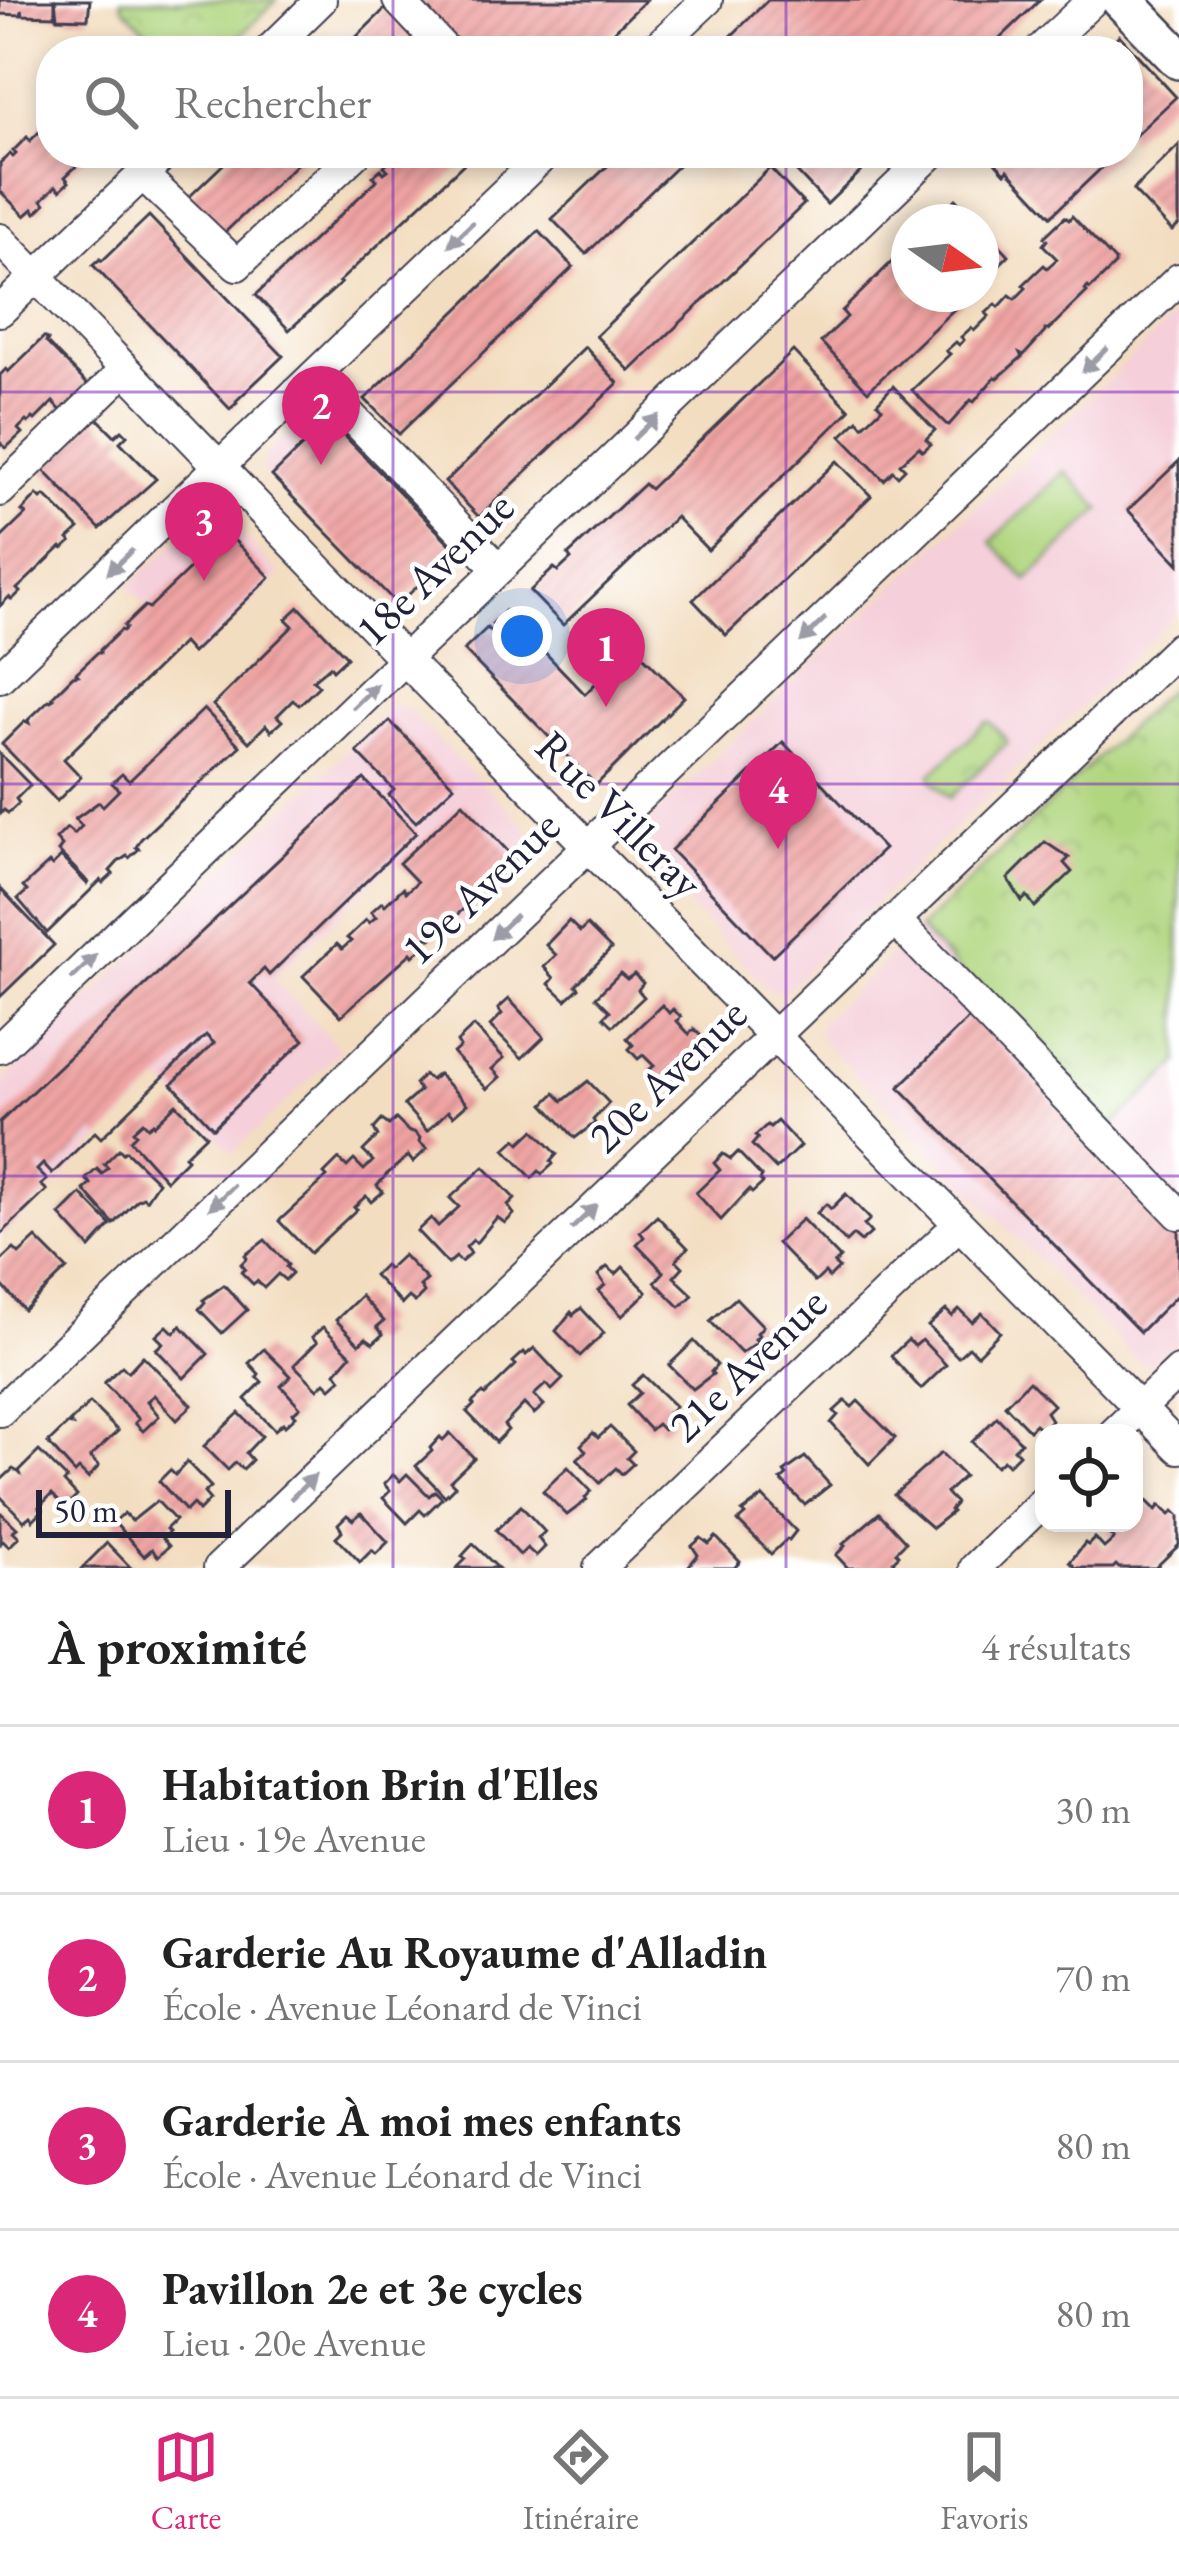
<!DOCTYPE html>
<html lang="fr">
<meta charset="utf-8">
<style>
:root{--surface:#fff;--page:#f2f2f2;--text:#222;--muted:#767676;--line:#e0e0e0;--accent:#db2777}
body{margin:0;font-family:"EB Garamond",serif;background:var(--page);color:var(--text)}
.controls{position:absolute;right:36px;bottom:36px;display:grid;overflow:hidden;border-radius:24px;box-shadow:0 6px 18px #0003}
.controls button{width:108px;height:108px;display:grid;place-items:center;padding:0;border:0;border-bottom:3px solid var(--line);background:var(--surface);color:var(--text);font:60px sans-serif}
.compass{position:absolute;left:891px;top:204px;width:108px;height:108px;border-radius:50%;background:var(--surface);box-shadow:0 6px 18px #0003;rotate:104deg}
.scale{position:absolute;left:36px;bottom:30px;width:195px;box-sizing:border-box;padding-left:12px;border:6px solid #22223b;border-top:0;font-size:33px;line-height:42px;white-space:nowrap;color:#22223b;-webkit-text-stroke:9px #fff;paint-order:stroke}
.you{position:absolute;left:522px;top:636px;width:42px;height:42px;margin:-30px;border:9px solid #fff;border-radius:50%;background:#1a73e8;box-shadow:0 0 0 18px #1a73e833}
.badge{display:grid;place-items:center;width:78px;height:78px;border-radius:50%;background:var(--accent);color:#fff;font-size:39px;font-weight:700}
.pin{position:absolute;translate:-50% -99px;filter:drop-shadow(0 3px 6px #0008)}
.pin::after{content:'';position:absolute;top:63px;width:42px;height:36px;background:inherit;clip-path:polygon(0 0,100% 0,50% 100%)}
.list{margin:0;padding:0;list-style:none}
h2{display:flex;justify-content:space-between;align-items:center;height:156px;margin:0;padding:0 48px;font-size:51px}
h2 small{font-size:39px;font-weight:400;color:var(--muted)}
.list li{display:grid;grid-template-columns:78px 1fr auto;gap:36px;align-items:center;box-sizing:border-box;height:168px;padding:0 48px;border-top:3px solid var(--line)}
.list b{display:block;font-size:45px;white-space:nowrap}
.list p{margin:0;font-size:39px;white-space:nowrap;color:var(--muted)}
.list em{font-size:39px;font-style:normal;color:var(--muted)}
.icon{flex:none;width:66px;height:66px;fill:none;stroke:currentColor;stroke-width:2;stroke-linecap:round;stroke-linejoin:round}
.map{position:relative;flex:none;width:1179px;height:1568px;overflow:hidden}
.search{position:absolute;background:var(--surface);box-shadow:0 6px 18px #0003;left:36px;right:36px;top:36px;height:132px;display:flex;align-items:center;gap:30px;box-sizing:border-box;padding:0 42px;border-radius:48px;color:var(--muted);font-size:45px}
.sheet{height:828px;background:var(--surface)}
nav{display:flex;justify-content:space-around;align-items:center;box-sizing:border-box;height:168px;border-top:3px solid var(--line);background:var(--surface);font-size:33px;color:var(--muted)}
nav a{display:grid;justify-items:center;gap:6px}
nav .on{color:var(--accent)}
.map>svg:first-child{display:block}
</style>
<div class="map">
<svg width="1179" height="1568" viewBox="0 0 1179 1568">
<defs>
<pattern id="park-crowns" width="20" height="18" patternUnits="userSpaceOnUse" patternTransform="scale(3)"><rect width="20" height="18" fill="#b0d67f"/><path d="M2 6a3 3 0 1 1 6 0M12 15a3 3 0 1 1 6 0" fill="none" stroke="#97b76f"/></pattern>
<pattern id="building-hatch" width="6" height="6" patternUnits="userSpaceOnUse" patternTransform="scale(3)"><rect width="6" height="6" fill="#efa3a2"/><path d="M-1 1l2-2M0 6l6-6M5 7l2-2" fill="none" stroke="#cd8c8c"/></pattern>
</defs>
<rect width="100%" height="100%" fill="#fff"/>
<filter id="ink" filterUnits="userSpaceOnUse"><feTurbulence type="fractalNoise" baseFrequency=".00833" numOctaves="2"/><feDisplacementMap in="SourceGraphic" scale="24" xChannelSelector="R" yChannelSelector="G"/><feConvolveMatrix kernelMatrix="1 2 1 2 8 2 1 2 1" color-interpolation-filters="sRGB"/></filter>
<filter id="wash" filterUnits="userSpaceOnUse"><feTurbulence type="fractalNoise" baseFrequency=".004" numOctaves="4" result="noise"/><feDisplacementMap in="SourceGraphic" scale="48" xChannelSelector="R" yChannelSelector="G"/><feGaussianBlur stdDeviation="2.7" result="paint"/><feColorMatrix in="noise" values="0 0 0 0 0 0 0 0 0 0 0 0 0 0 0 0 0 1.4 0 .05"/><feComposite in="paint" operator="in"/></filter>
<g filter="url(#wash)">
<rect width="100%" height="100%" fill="#f3ddc0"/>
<g fill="#f5cfda">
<path d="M1179 312V613L783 993 770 990 636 851V834Z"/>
<path d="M317 403 383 469 322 530 263 471V462L267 453Z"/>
<path d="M208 511 222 514 280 575 198 655 128 587Z"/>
<path d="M399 705 409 711 540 841 543 846V856L464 928 395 861 273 979 341 1050 233 1153 161 1081 0 1239V1084L393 706Z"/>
<path d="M919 929 1111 1127 1179 1063V1339L1150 1366 1139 1363 821 1039 818 1030 820 1023Z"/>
</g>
<path fill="#b0d67f" stroke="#697c5d" stroke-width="3" d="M1065 471 1101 509 1027 580 991 542Z"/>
<g fill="url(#park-crowns)" stroke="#697c5d" stroke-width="3">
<path d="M121 0H277L224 51H167L122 6Z"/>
<path d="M1179 679V1063L1110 1128 919 929Z"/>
<path d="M986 722H990L1008 742 950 798 932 780 931 774Z"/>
</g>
<g id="blocks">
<g fill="url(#building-hatch)">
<path d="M0 0H55V16L23 15 22 10 21 15 0 14Z"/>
<path d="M55 0H90L88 19 57 18Z"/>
<path d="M406 0H646L593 51H455Z"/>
<path d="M768 0H1040L987 51H716Z"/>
<path d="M391 3 428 38 414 51H342Z"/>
<path d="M1119 35 1176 97 1128 142V51H1105Z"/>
<path d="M51 114V153H90L65 177 69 182 60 190 56 186 42 200 45 204 36 213 33 209 25 216 0 191V163L10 154 13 157 16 154 13 151 27 137 30 141 44 127 41 123Z"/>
<path d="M1179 145V225L1172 231 1133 190Z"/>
<path d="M235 153H308L220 237 187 199Z"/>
<path d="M405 153H475L339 282 341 283 289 330 256 295 377 180 373 176 381 169 384 173 388 170 384 166 391 159 395 163Z"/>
<path d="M621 153H691L586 254 552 219Z"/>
<path d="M779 153H880L827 204Z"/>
<path d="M999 153H1117L1051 216 1008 170 1005 173 992 159Z"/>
<path d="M770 168 804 204 630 371 596 336Z"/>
<path d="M956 199 978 222H932Z"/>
<path d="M149 216 283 356 236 401 237 403 230 409 93 265 100 259 102 261Z"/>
<path d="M1072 216 1115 261V265L1090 289 1088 287 1085 290 1087 292 1048 330H1045V332L1024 355 1020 353 1022 357 998 378 995 377 974 402 971 400 949 425 946 424 912 390 950 354 946 351 956 342 959 345 964 340 961 337 971 328 974 331 989 316 986 313 996 304 999 307 1010 295 1015 299 1026 288 1023 285 1044 265 1047 268 1057 259 1043 245 1047 240 1044 237 1065 217 1069 220Z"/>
<path d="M981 225 1009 255 981 283Z"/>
<path d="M539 231 573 267 399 434 365 399Z"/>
<path d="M909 245V294H970L868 391 821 342 847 317 842 311Z"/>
<path d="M44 337 48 340 46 342 94 391 67 417 53 402 35 420 33 418 28 423 26 421 18 429 22 433 6 448 2 444 0 446V375L6 369 8 372Z"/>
<path d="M585 347 618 383 479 517 445 482Z"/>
<path d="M793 351 850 410 708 550 676 517 563 625 530 591 554 568 558 571 571 559 568 555 644 484 650 489Z"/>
<path d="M893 386 935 430 926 439 931 444 923 451 919 447 900 464 905 469 898 476 893 471 884 480 841 436 858 420 863 426 882 408 877 403Z"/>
<path d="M90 411 115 436 122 430 127 435 120 442 156 479 100 529 38 464Z"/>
<path d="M329 420 455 549 398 605 272 476Z"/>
<path d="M837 461 871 496 726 635 693 600Z"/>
<path d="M1179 461V564L1128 510Z"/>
<path d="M37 495 41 499 45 496 79 529 68 539 71 542 63 549 61 547 17 589 20 592 12 600 9 597 0 606V539L26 514 22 511Z"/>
<path d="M227 533 270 577 192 653 183 643 64 759 81 777 57 801 2 744 25 721 29 723 28 720 49 700 51 701 54 698 52 697 73 676 78 675 76 673 97 653H100V650L121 630 123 631 126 628 124 626 145 606 149 608Z"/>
<path d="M299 607 347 657 333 670 330 666 313 680 319 686 299 705 293 700 277 716 282 721 271 731 266 725 249 742 213 705 293 626 286 619Z"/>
<path d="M505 611 585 694 618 661 604 648 620 633 684 697 596 785 464 650 487 628 493 634 497 629 492 624Z"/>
<path d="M204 709 240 746 141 839 136 847 139 849 129 858 127 856 118 862 110 871 113 874 103 883 101 880 47 933 18 899 27 891 23 887 49 863 52 866 61 857 87 884 88 882 58 851 62 846 56 839 67 828 74 834 82 826 75 819 99 802 103 806 119 790 112 783 122 774 129 781Z"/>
<path d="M390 721 454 786 416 822 389 795 394 790 357 752Z"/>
<path d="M783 742 884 849 772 956 671 850Z"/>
<path d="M0 754 30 785 16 799 19 803 8 813 4 810 0 814Z"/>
<path d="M364 779 416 833 269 975 264 969 250 983 304 1040 213 1128 172 1084 214 1043 206 1035 101 1138 95 1132 52 1174 43 1164 37 1170 47 1180 41 1185 47 1190 0 1235V1122Z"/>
<path d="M463 803 516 860 431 939 428 936 419 945 422 948 413 956 411 953 341 1016 303 976 337 944 342 949 351 941 347 938 366 920 369 923 376 917 371 912 382 902 385 905 403 888 406 892 417 882 399 863Z"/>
<path d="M1045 842 1069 858 1064 863 1072 872 1035 907 1027 896 1022 901 1008 879Z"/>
<path d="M0 888 54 945 0 997Z"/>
<path d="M569 921 580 932 587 925 611 949 576 985 579 988 566 1000 549 984 554 978 544 967 556 955 546 945Z"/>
<path d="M620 973 627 979 634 974 643 983 638 990 644 997 613 1026 604 1017 610 1011 596 997Z"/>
<path d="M509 999 544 1037 522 1058 490 1026 502 1014 498 1009Z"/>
<path d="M662 1005 669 1013 673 1009 681 1017 677 1021 689 1034 694 1029 702 1037 697 1042 703 1048 669 1082 666 1079 661 1083 649 1070 654 1066 643 1055 638 1059 629 1049 633 1045 627 1038Z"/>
<path d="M970 1017 1179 1231V1293L1140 1332 899 1087Z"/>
<path d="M474 1026 504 1058 492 1069 500 1077 487 1089 453 1053 460 1047 457 1042Z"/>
<path d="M438 1074 467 1104 453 1116 448 1111 427 1131 404 1105 420 1091 415 1084 424 1075 431 1080Z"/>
<path d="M588 1081 609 1103 593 1120 595 1123 575 1138 544 1104 555 1093 563 1101Z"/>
<path d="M176 1104 206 1135 184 1156 187 1159 166 1180 130 1140 136 1134 133 1131 143 1122 148 1127 153 1123 154 1125Z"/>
<path d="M396 1119 409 1132H414L420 1138 419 1142 427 1149 413 1162 408 1156 386 1175 377 1186 383 1192 371 1202 366 1196 354 1207 357 1209 310 1253 279 1221 327 1177 324 1174 339 1159 347 1167 354 1160 364 1170 373 1161 363 1151 378 1136 374 1129 382 1120 389 1125Z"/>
<path d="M777 1121 800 1146 776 1169 752 1145 758 1138 755 1136 767 1125 770 1127Z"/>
<path d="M534 1130 557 1154 551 1161 553 1164 542 1174 539 1171 532 1178 505 1149 516 1139 520 1143Z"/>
<path d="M119 1149 123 1153 126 1151 158 1182 146 1200 143 1197 137 1200 114 1224 84 1190 91 1184 86 1179 97 1169 102 1174 108 1168 104 1164Z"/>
<path d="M738 1152 762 1177 760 1180 763 1183 752 1193 749 1190 721 1220 696 1193 720 1170 714 1163 723 1154 731 1159Z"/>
<path d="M484 1167 515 1199 508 1206 514 1214 505 1223 497 1217 476 1243 473 1240 466 1247 471 1253 461 1262 456 1257 448 1264 417 1231 431 1218 438 1226 459 1207 450 1198Z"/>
<path d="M81 1194 111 1225 90 1248 60 1215Z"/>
<path d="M846 1194 870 1219 864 1225 871 1233 861 1242 853 1235 846 1242 817 1213 826 1204 831 1209Z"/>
<path d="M657 1216 688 1248 676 1260 683 1267 674 1277 693 1295 680 1307 655 1282 664 1272 637 1244 644 1237 640 1232Z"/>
<path d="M802 1219 840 1258 834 1264 839 1268 829 1278 825 1273 815 1282 777 1243Z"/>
<path d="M36 1238 67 1269 24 1310 0 1283V1262L14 1249 19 1254Z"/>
<path d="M265 1240 288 1265 286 1267 292 1273 285 1280 278 1274 264 1288 257 1281 253 1284 241 1272 245 1269 241 1264 247 1258 245 1255Z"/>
<path d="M403 1255 427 1280 420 1286 424 1293 415 1302 409 1297 402 1304 374 1275 384 1265 388 1269Z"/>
<path d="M607 1267 616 1274 623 1267 647 1292 622 1316 599 1291 605 1285 598 1275Z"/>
<path d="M224 1285 247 1310 222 1333 199 1309 205 1302 203 1300Z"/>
<path d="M361 1296 384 1321 377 1327 383 1334 373 1343 366 1338 359 1344 336 1320Z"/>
<path d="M736 1298 763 1326 757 1333 759 1335 755 1339 758 1342 741 1353 710 1321Z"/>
<path d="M581 1308 604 1333 580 1356 556 1331 571 1312 573 1315Z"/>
<path d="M959 1309 972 1322 982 1313 1000 1332 977 1355 969 1347 958 1357 928 1326 946 1310 952 1316Z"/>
<path d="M167 1326 174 1333 181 1326 208 1354 184 1378 156 1349 163 1343 156 1336Z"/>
<path d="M323 1327 351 1355 336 1372 341 1379 331 1388 325 1382 318 1389 294 1365 317 1342 312 1337Z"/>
<path d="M908 1340 915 1346 922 1340 946 1365 921 1389 891 1356Z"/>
<path d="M694 1341 717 1365 711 1372 713 1374 693 1389 669 1365Z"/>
<path d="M534 1348 563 1379 552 1390 546 1384 534 1395 544 1405 534 1414 524 1404 504 1425 508 1430 496 1442 467 1412 474 1405 472 1403 483 1393 485 1395 516 1365 513 1362 524 1352 526 1355Z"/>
<path d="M264 1349 291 1376 281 1386 300 1407 293 1413 296 1416 285 1426 283 1423 275 1430 245 1399 262 1382 257 1377 259 1374 249 1363Z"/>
<path d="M143 1356 192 1405 177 1420 154 1395 147 1401 159 1416 143 1431 135 1423 139 1419 104 1383 122 1366 128 1372Z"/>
<path d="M643 1375 675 1406 668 1413 674 1420 663 1430 657 1424 650 1430 627 1405 640 1393 632 1385Z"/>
<path d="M1029 1381 1053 1405 1046 1412 1051 1420 1042 1430 1035 1424 1029 1430 1005 1405Z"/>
<path d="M845 1401 852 1407 858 1401 895 1438 869 1464 831 1423 838 1415 834 1411Z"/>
<path d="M90 1403 118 1431 90 1457 99 1466 88 1478 79 1469 75 1473 48 1443 68 1424 72 1425 70 1422Z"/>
<path d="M239 1413 262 1436 246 1453 252 1460 243 1469 235 1463 228 1470 204 1446Z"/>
<path d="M997 1417 1021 1442 1014 1449 1019 1454 1008 1465 1003 1460 996 1466 972 1442Z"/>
<path d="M610 1427 634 1451 627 1458 633 1464 622 1474 616 1468 600 1483 577 1459 586 1451 581 1445 593 1433 598 1438Z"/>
<path d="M450 1433 474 1458 450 1481 455 1486 445 1496 416 1466 432 1451 430 1448 440 1437 443 1440Z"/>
<path d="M39 1451 67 1479 64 1482 77 1496 65 1508 52 1494 39 1507 43 1510 33 1520 30 1516 24 1521 0 1496V1481L13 1469 20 1473 19 1471Z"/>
<path d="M941 1453 964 1476 946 1493 956 1503 950 1510 952 1512 932 1528 894 1495Z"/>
<path d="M805 1457 830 1485 805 1505 781 1480 787 1475 784 1472Z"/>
<path d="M187 1462 211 1487 204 1493 210 1500 199 1511 193 1504 186 1511 159 1481 170 1470 175 1475Z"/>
<path d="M568 1467 591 1491 585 1498 587 1500 567 1515 543 1491Z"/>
<path d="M407 1474 429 1496 435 1491 442 1498 425 1515 420 1510 407 1523 383 1498 390 1491 384 1484 393 1475 400 1481Z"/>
<path d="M1142 1496 1156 1510 1160 1505 1170 1515 1174 1511 1179 1516V1545L1155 1568H1119L1116 1565 1113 1568H1076L1070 1562 1085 1543 1088 1545 1095 1538 1104 1548 1114 1539 1107 1532 1116 1523H1134V1500L1136 1502Z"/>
<path d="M763 1497 796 1531 789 1540 787 1539 771 1554 738 1521 745 1515 742 1512Z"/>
<path d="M157 1501 175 1520 166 1529 169 1532 162 1538 169 1546 158 1556 152 1549 144 1556 114 1522 124 1513 132 1521Z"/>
<path d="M521 1506 545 1532 538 1538 545 1547 536 1556 527 1548 520 1555 496 1530Z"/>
<path d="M0 1512 17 1528 13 1531 19 1537 9 1547 3 1541 0 1544Z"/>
<path d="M361 1513 388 1542 376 1554 372 1550 360 1562 336 1537 342 1531 338 1524 347 1515 353 1520Z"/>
<path d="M879 1513 906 1542 896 1552 899 1555 893 1561 897 1568H848L836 1555 845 1546 843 1544Z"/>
<path d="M716 1537 740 1562 734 1568H687L698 1555 692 1546 701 1538 709 1544Z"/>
<path d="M107 1543 131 1568H82Z"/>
<path d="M473 1544 498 1568H457L466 1559 462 1556Z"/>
</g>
</g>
</g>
<g filter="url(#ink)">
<use href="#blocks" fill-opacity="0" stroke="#413e4f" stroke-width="3"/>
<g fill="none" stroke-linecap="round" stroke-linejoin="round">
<defs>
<g id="minor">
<path d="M398 0 446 51"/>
<path d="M269 51 321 0"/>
<path d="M653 51 707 0"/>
<path d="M1039 51 1093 0"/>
<path d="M143 175 237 265 356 153"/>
<path d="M0 239 420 675 1179 1448"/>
<path d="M0 311 165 153"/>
<path d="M313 377 498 568"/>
<path d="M0 491 125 370"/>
<path d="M0 677 546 153"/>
<path d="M895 920 1179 1214"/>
<path d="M0 1048 932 153"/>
<path d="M0 1411 1179 279"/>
<path d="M1114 1433 1179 1371"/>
<path d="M219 1568 1179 648"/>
<path d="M599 1568 958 1225"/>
<path d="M975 1568 1044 1501"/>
</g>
<path id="major" d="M1122 0 1179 59"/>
</defs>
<use href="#minor" stroke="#413e4f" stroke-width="34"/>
<use href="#major" stroke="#413e4f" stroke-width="44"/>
<use href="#minor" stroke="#fff" stroke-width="30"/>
<use href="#major" stroke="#fff" stroke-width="39"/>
</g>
<defs><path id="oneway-solid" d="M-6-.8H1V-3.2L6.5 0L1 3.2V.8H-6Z" transform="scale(3)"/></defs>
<g fill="#9c9ca7">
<use href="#oneway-solid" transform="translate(461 234) rotate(136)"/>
<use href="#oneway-solid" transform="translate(1095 360) rotate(136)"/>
<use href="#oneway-solid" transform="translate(646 427) rotate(-44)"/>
<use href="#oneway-solid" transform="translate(120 562) rotate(136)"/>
<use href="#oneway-solid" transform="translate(813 630) rotate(136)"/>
<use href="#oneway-solid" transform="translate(365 696) rotate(-44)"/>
<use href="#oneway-solid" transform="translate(504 927) rotate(136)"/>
<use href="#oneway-solid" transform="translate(84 967) rotate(-44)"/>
<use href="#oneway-solid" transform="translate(222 1197) rotate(136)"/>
<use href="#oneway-solid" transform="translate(584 1217) rotate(-44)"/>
<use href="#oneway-solid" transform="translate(303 1487) rotate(-44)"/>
</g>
</g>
<path fill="none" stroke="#7b2cbf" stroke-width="3" stroke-opacity="0.55" d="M393 0V51M786 0V51M393 153V1568M786 153V1568M0 392H1179M0 784H1179M0 1176H1179"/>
<g text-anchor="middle" stroke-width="9" stroke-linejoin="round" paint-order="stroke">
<g font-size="45" fill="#22223b" stroke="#fff">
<text transform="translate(434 568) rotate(-44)" y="16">18e Avenue</text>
<text transform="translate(620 814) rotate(45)" y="16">Rue Villeray</text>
<text transform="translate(480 887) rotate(-44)" y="16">19e Avenue</text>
<text transform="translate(667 1075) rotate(-44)" y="16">20e Avenue</text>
<text transform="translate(747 1364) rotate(-44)" y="16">21e Avenue</text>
</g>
</g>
</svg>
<div class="controls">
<button><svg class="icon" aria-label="locate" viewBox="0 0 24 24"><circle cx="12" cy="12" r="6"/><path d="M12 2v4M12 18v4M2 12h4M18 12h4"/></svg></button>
</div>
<svg class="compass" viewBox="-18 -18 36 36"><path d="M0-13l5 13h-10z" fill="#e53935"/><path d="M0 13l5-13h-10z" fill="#767676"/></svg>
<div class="scale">50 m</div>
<div class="you"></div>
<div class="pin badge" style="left:606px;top:707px">1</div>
<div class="pin badge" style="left:321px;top:465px">2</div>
<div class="pin badge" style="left:204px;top:581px">3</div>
<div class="pin badge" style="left:778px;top:849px">4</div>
<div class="search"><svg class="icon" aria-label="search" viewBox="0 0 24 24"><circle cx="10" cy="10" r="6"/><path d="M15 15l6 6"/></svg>Rechercher</div>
</div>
<section class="sheet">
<h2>À proximité<small>4 résultats</small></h2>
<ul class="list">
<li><span class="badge">1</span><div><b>Habitation Brin d'Elles</b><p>Lieu · 19e Avenue</p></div><em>30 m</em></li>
<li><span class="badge">2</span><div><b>Garderie Au Royaume d'Alladin</b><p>École · Avenue Léonard de Vinci</p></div><em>70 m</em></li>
<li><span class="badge">3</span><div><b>Garderie À moi mes enfants</b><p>École · Avenue Léonard de Vinci</p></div><em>80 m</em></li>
<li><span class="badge">4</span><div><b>Pavillon 2e et 3e cycles</b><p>Lieu · 20e Avenue</p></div><em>80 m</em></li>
</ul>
</section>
<nav>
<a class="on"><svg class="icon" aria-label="map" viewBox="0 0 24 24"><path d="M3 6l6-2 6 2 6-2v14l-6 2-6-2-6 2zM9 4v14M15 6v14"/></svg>Carte</a>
<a><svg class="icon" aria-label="directions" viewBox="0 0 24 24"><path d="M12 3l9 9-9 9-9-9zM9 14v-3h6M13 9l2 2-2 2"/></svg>Itinéraire</a>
<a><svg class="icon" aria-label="saved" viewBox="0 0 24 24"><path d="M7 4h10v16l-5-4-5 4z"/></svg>Favoris</a>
</nav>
